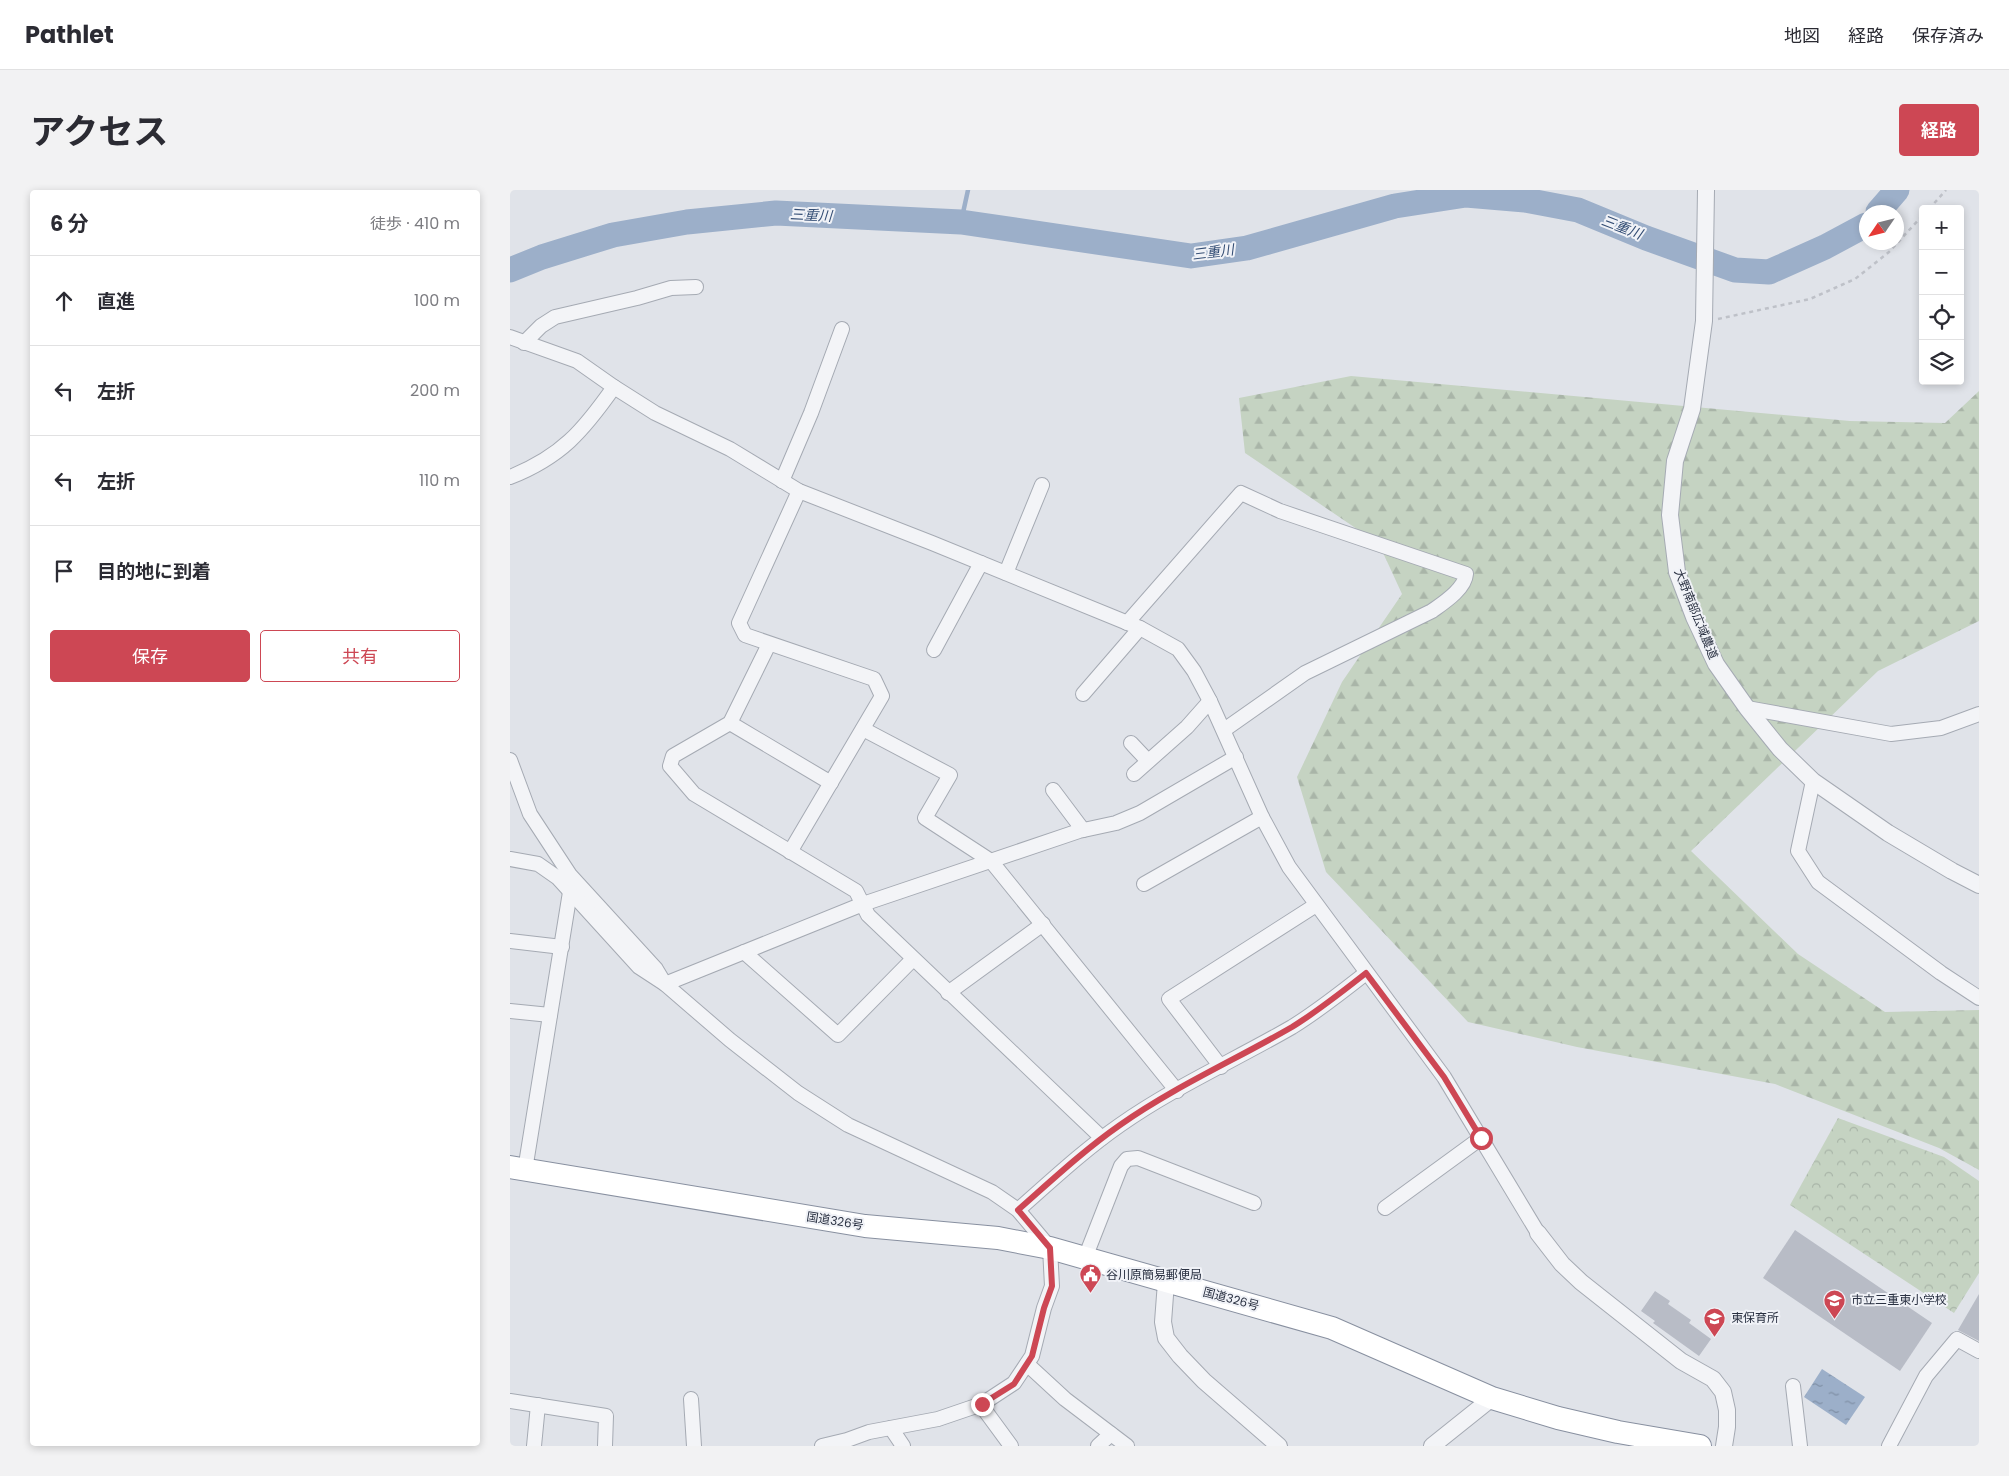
<!DOCTYPE html>
<html lang="ja">
<meta charset="utf-8">
<style>
:root{--surface:#fff;--page:#f2f2f3;--text:#2b2b33;--muted:#7c7c81;--line:#e1e1e2;--accent:#cd4754}
body{margin:0;font-family:Poppins,"Noto Sans JP",sans-serif;background:var(--page);color:var(--text)}
.controls{position:absolute;right:15px;top:15px;display:grid;overflow:hidden;border-radius:5px;box-shadow:0 2px 8px #0003}
.controls button{width:45px;height:45px;display:grid;place-items:center;padding:0;border:0;border-bottom:1px solid var(--line);background:var(--surface);color:var(--text);font:25px sans-serif}
.compass{position:absolute;left:1349px;top:15px;width:45px;height:45px;border-radius:50%;background:var(--surface);box-shadow:0 2px 8px #0003;rotate:235deg}
.stop{position:absolute;width:15px;height:15px;margin:-11px;border:4px solid #cd4754;border-radius:50%;background:#fff}
.stop.end{background:#cd4754;border-color:#fff;box-shadow:0 1px 5px #0008}
.list{margin:0;padding:0;list-style:none}
h2{display:flex;justify-content:space-between;align-items:center;height:65px;margin:0;padding:0 20px;font-size:21px}
h2 small{font-size:16px;font-weight:400;color:var(--muted)}
.list li{display:grid;grid-template-columns:32px 1fr auto;gap:15px;align-items:center;box-sizing:border-box;height:90px;padding:0 20px;border-top:1px solid var(--line)}
.list b{display:block;font-size:19px;white-space:nowrap}
.list em{font-size:16px;font-style:normal;color:var(--muted)}
.actions{display:flex;gap:10px;padding:15px 20px}
.actions a{flex:1;padding:11px 0;border:1px solid var(--accent);border-radius:5px;text-align:center;font-size:18px;color:var(--accent)}
.actions .main{background:var(--accent);color:#fff}
.icon{flex:none;width:28px;height:28px;fill:none;stroke:currentColor;stroke-width:2;stroke-linecap:round;stroke-linejoin:round}
.map{position:relative;flex:none;width:1469px;height:1256px;overflow:hidden;border-radius:5px}
header{display:flex;align-items:center;gap:30px;box-sizing:border-box;height:70px;padding:0 25px;background:var(--surface);border-bottom:1px solid var(--line)}
header strong{font-size:24px}
nav{display:flex;gap:28px;margin-inline-start:auto;font-size:18px}
.intro{display:flex;align-items:center;justify-content:space-between;box-sizing:border-box;height:120px;padding:0 30px}
h1{margin:0;font-size:35px}
.button{padding:12px 22px;border-radius:5px;background:var(--accent);color:#fff;font-size:18px;font-weight:700}
main{display:flex;gap:30px;padding:0 30px}
aside{flex:1;background:var(--surface);border-radius:5px;box-shadow:0 2px 8px #0003}
.map>svg:first-child{display:block}
</style>
<header>
<strong>Pathlet</strong>
<nav><a>地図</a><a>経路</a><a>保存済み</a></nav>
</header>
<div class="intro"><h1>アクセス</h1><a class="button">経路</a></div>
<main>
<aside>
<h2>6 分<small>徒歩 · 410 m</small></h2>
<ul class="list">
<li><svg class="icon" aria-label="ahead" viewBox="0 0 24 24"><path d="M12 20V5M6 11l6-6 6 6"/></svg><div><b>直進</b></div><em>100 m</em></li>
<li><svg class="icon" aria-label="left" viewBox="0 0 24 24"><path d="M17 20v-9H6M10 6l-5 5 5 5"/></svg><div><b>左折</b></div><em>200 m</em></li>
<li><svg class="icon" aria-label="left" viewBox="0 0 24 24"><path d="M17 20v-9H6M10 6l-5 5 5 5"/></svg><div><b>左折</b></div><em>110 m</em></li>
<li><svg class="icon" aria-label="arrive" viewBox="0 0 24 24"><path d="M6 21V4h12l-3 4 3 4H6"/></svg><div><b>目的地に到着</b></div></li>
</ul>
<div class="actions"><a class="main">保存</a><a>共有</a></div>
</aside>
<div class="map">
<svg width="1469" height="1256" viewBox="0 0 1469 1256">
<defs>
<pattern id="forest-firs" width="22" height="20" patternUnits="userSpaceOnUse" patternTransform="scale(1.25)"><rect width="22" height="20" fill="#c5d3c2"/><path d="M5 1l3.5 6h-7zM16 11l3.5 6h-7z" fill="#a9b5a8"/></pattern>
<pattern id="park-crowns" width="20" height="18" patternUnits="userSpaceOnUse" patternTransform="scale(1.25)"><rect width="20" height="18" fill="#c5d3c2"/><path d="M2 6a3 3 0 1 1 6 0M12 15a3 3 0 1 1 6 0" fill="none" stroke="#a9b5a8"/></pattern>
<pattern id="water-ripples" width="26" height="14" patternUnits="userSpaceOnUse" patternTransform="scale(1.25)"><rect width="26" height="14" fill="#9cafc9"/><path d="M2 4q2-2 4 0t4 0M15 11q2-2 4 0t4 0" fill="none" stroke="#7f8fa5"/></pattern>
</defs>
<rect width="100%" height="100%" fill="#e0e3e9"/>
<path fill="url(#forest-firs)" d="M841 186 1340 231 1435 233 1469 201V431L1368 481 1181 661 1288 764 1375 822 1469 820V980L1429 958 1265 894 1067 857 958 832 816 682 787 587 832 492 892 404 869 354 735 263 729 208Z"/>
<path fill="url(#park-crowns)" d="M1328 928 1434 967 1469 991V1083L1444 1123 1280 1015Z"/>
<path fill="url(#water-ripples)" d="M1312 1179 1355 1207 1336 1235 1294 1207Z"/>
<g fill="none" stroke-linecap="round" stroke-linejoin="round">
<path stroke="#9cafc9" stroke-width="4.5" d="M451 32 458 0"/>
<g stroke="#9cafc9" stroke-width="25">
<path d="M1368 22 1387 0"/>
<path d="M0 80 32 67 103 45 177 32 266 23 451 32 681 66 737 58 885 16 956 5 1015 10 1068 20 1136 48 1225 80 1259 82 1315 57 1356 35"/>
</g>
</g>
<g fill="#b8bcc6">
<path d="M1285 1040 1422 1133 1390 1181 1253 1088Z"/>
<path d="M1145 1101 1160 1111 1158 1114 1181 1130 1179 1133 1201 1149 1189 1166 1143 1133 1145 1131 1131 1121Z"/>
<path d="M1469 1104V1151L1448 1140Z"/>
</g>
<g fill="none" stroke-linecap="round" stroke-linejoin="round">
<defs>
<g id="minor">
<path d="M0 147 67 171 104 197 145 223 220 259 289 301 422 353 630 438 668 459 684 481 700 511 752 627 779 677 934 887 1028 1043"/>
<path d="M14 153 31 136 45 127 127 108 161 98 186 97"/>
<path d="M0 287C51 267 73 241 104 197"/>
<path d="M272 291 301 223 332 139"/>
<path d="M496 383 532 295"/>
<path d="M617 433 731 303 770 321 956 384C955 399 933 413 922 421L795 483 714 540"/>
<path d="M259 454 220 533 163 566 160 576 184 604 346 701 358 725 592 948"/>
<path d="M424 460 471 373"/>
<path d="M573 504 630 438"/>
<path d="M1237 518 1381 544 1431 538 1469 524"/>
<path d="M220 533 321 593"/>
<path d="M353 539 440 585 415 628 481 671 667 901"/>
<path d="M621 553 638 571"/>
<path d="M0 570 20 624 60 685 146 779 152 789"/>
<path d="M624 584 677 537 700 511"/>
<path d="M1303 591 1288 661 1308 692 1431 783 1469 808"/>
<path d="M543 600 573 640"/>
<path d="M280 662 372 506 364 489 235 445 229 433 289 301"/>
<path d="M0 669 28 674 48 688 129 777 155 794 220 850 288 903 338 935 482 1002 508 1020 540 1058 542 1096 534 1118 522 1166 504 1193 472 1214 428 1229 359 1242 337 1250 312 1256"/>
<path d="M634 694 752 627"/>
<path d="M0 751 52 757"/>
<path d="M234 762 328 845 403 769"/>
<path d="M155 794 353 714 569 641 606 633 630 623 726 567"/>
<path d="M438 803 533 734"/>
<path d="M0 821 40 825"/>
<path d="M711 877 659 809 806 715"/>
<path d="M15 980 60 702"/>
<path d="M875 1018 971 948"/>
<path d="M508 1020C541 991 574 960 610 935 664 897 725 870 782 837 808 821 832 802 856 783"/>
<path d="M575 1068 611 976 617 969 628 968 744 1013"/>
<path d="M517 1174 555 1209 617 1256"/>
<path d="M1283 1196 1290 1256"/>
<path d="M181 1209 184 1256"/>
<path d="M0 1211 96 1226 95 1256"/>
<path d="M471 1215 501 1256"/>
<path d="M381 1238 393 1256"/>
<path d="M24 1256 28 1215"/>
<path d="M588 1256 601 1244"/>
<path d="M1379 1256 1416 1186 1447 1149 1469 1161"/>
</g>
<g id="tertiary">
<path d="M1196 0 1194 131 1182 219 1165 271 1160 325 1167 382 1184 427 1206 474 1237 518 1270 559 1303 591 1378 643 1442 681 1469 695"/>
<path d="M1028 1043 1052 1074 1071 1092 1171 1171 1203 1189 1213 1202 1217 1220V1237L1214 1256"/>
<path d="M656 1092 653 1132 656 1148 670 1166 694 1191 769 1256"/>
<path d="M922 1256 982 1208"/>
</g>
<path id="trunk" d="M0 977 355 1036 488 1048 540 1058 822 1138 982 1208 1048 1228 1108 1242 1190 1256"/>
</defs>
<use href="#minor" stroke="#a5aab3" stroke-width="16"/>
<use href="#tertiary" stroke="#a5aab3" stroke-width="18"/>
<use href="#trunk" stroke="#8890a0" stroke-width="24"/>
<g stroke="#bec1c8" stroke-width="2.5" stroke-dasharray="4 4" stroke-linecap="butt">
<path d="M1419 19 1436 0"/>
<path d="M1208 129 1300 109 1345 89 1379 62 1413 25"/>
</g>
<use href="#minor" stroke="#f3f4f7" stroke-width="14"/>
<use href="#tertiary" stroke="#f3f4f7" stroke-width="16"/>
<use href="#trunk" stroke="#fff" stroke-width="22"/>
</g>
<g fill="none" stroke-linecap="round" stroke-linejoin="round">
<path stroke="#cd4754" stroke-width="6" d="M472 1214 504 1194 522 1166 534 1118 542 1096 540 1058 508 1020C541 991 574 960 610 935 664 897 725 870 782 837 808 821 832 802 856 783L934 887 971 948"/>
</g>
<defs>
<symbol id="civic-pin" viewBox="-11 -11 22 30"><path d="M0 17L-7.5 6A9.5 9.5 0 1 1 7.5 6Z" fill="#cd4754" stroke="#f0f2f7"/><path d="M-.6-6.5H3V-4.5H.6V-3L4-1V1h2V6H-6V1h2V-1L-.6-3ZM-1.2 2.5V6h2.4V2.5Z" fill="#fff"/></symbol>
<symbol id="school-pin" viewBox="-11 -11 22 30"><path d="M0 17L-7.5 6A9.5 9.5 0 1 1 7.5 6Z" fill="#cd4754" stroke="#f0f2f7"/><path d="M0-5L7-2L0 1L-7-2ZM-4 1L0 2.5L4 1V4Q0 6-4 4Z" fill="#fff"/></symbol>
</defs>
<g fill-rule="evenodd">
<use href="#civic-pin" x="568" y="1072" width="25" height="34"/>
<use href="#school-pin" x="1312" y="1098" width="25" height="34"/>
<use href="#school-pin" x="1192" y="1116" width="25" height="34"/>
</g>
<g text-anchor="middle" stroke-width="4" stroke-linejoin="round" paint-order="stroke">
<g font-size="12" fill="#293041" stroke="#f0f2f7">
<text transform="translate(1186 424) rotate(68)" y="4">大野南部広域農道</text>
<text transform="translate(325 1031) rotate(9)" y="4">国道326号</text>
<text transform="translate(721 1109) rotate(15)" y="4">国道326号</text>
</g>
<g font-size="12" fill="#293041" stroke="#f0f2f7" text-anchor="start">
<text x="596" y="1089">谷川原簡易郵便局</text>
<text x="1341" y="1114">市立三重東小学校</text>
<text x="1221" y="1132">東保育所</text>
</g>
<g font-size="14" font-style="italic" fill="#334d74" stroke="#f0f2f7">
<text transform="translate(301 25) rotate(3)" y="5">三重川</text>
<text transform="translate(1112 37) rotate(21)" y="5">三重川</text>
<text transform="translate(703 62) rotate(-7)" y="5">三重川</text>
</g>
</g>
</svg>
<div class="controls">
<button>+</button>
<button>−</button>
<button><svg class="icon" aria-label="locate" viewBox="0 0 24 24"><circle cx="12" cy="12" r="6"/><path d="M12 2v4M12 18v4M2 12h4M18 12h4"/></svg></button>
<button><svg class="icon" aria-label="layers" viewBox="0 0 24 24"><path d="M12 4l9 5-9 5-9-5zM3 14l9 5 9-5"/></svg></button>
</div>
<svg class="compass" viewBox="-18 -18 36 36"><path d="M0-13l5 13h-10z" fill="#e53935"/><path d="M0 13l5-13h-10z" fill="#7c7c81"/></svg>
<div class="stop" style="left:971px;top:948px"></div>
<div class="stop end" style="left:472px;top:1214px"></div>
</div>
</main>
